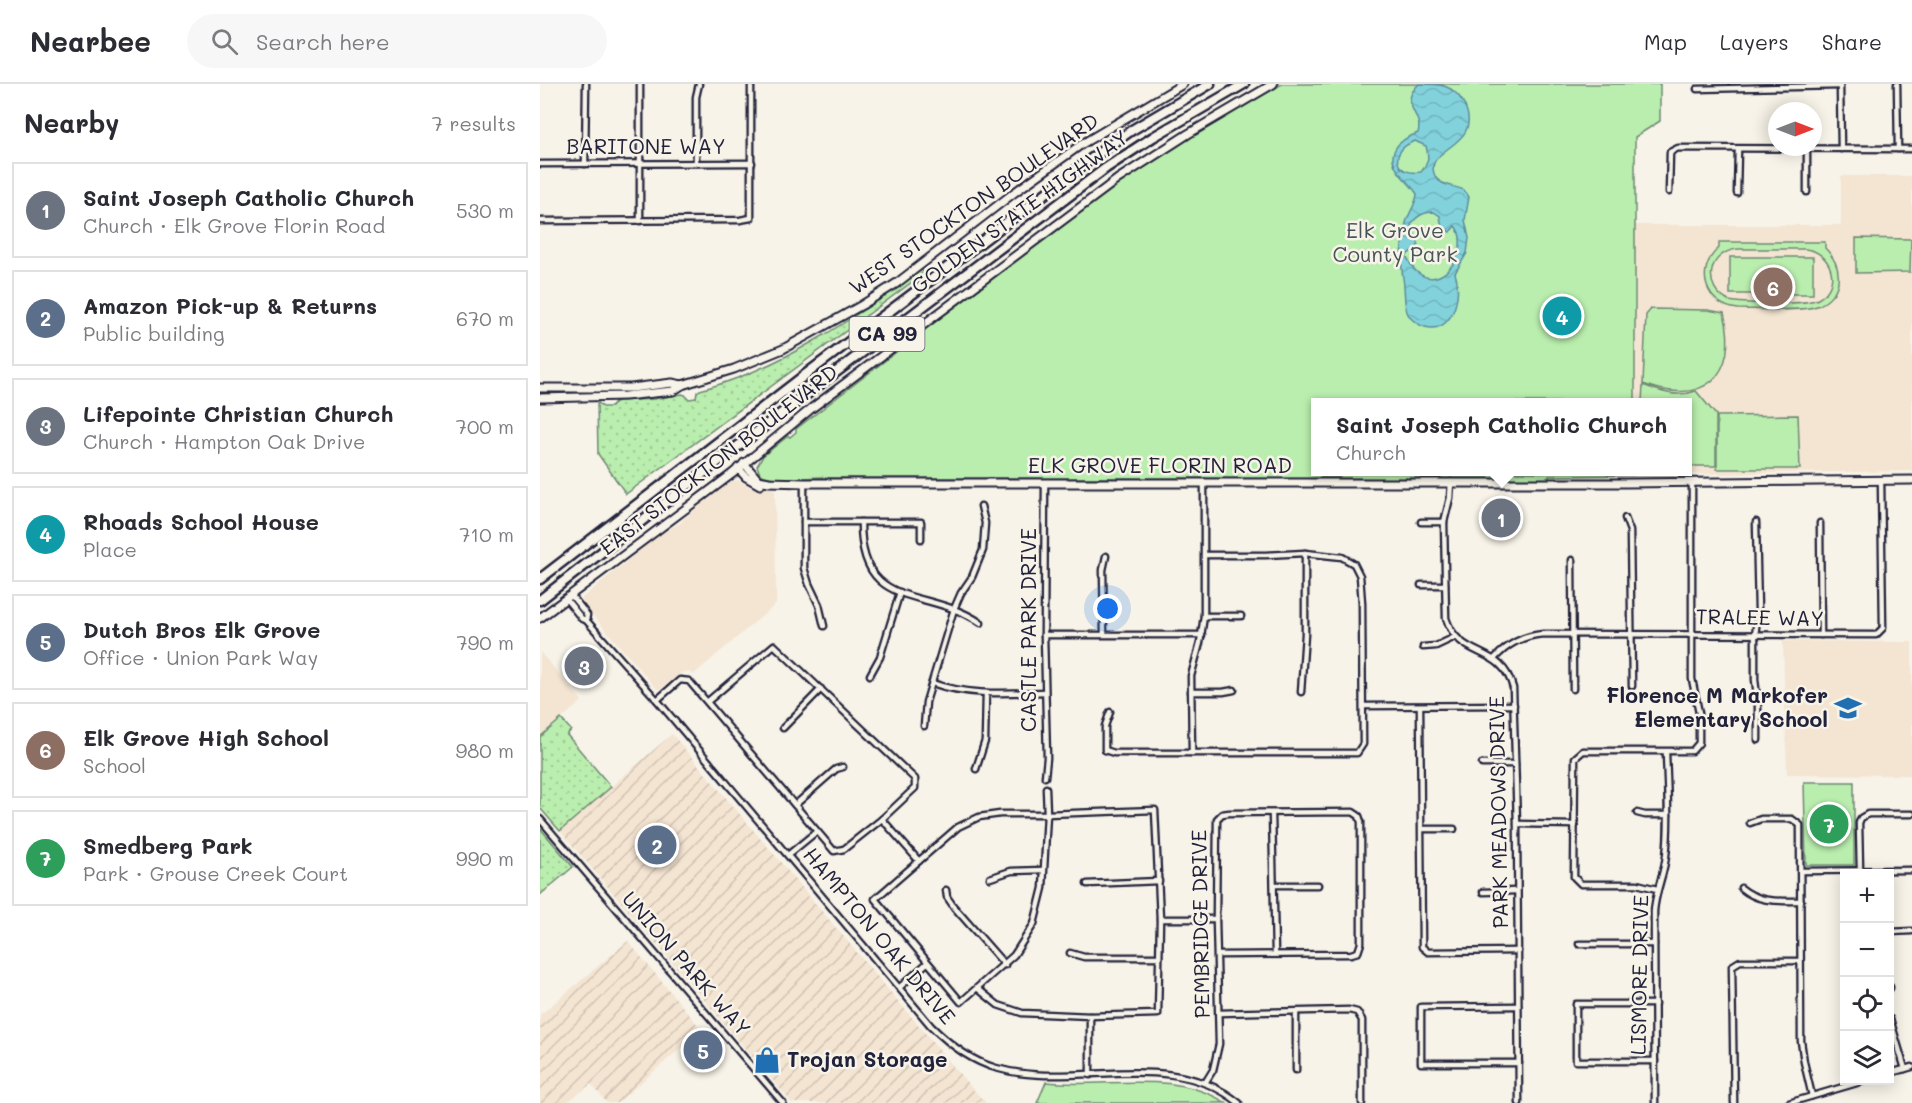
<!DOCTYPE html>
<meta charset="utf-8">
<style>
:root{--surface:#fff;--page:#f7f7f7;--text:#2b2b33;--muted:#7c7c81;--line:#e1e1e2;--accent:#1f6fb2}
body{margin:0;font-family:Mali,sans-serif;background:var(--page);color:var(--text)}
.controls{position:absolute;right:18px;bottom:18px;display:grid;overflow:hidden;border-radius:0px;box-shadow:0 3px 15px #0003}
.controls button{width:54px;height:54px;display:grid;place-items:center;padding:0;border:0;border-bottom:2px solid var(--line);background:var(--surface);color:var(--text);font:30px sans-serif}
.compass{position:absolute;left:1228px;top:18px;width:54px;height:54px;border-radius:50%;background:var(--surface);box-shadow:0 3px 15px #0003;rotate:90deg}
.you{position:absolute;left:568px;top:525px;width:21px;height:21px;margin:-15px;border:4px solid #fff;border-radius:50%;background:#1a73e8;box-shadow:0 0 0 9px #1a73e833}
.badge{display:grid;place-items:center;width:39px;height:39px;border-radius:50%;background:var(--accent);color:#fff;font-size:20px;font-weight:700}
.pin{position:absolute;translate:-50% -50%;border:3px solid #fff;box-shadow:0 2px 6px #0006}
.popup{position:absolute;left:771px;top:314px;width:381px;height:78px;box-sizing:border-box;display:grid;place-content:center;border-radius:0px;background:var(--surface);filter:drop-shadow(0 2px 4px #0005);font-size:20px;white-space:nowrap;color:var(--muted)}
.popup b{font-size:22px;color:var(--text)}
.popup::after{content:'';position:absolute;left:50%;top:100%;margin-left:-12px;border:12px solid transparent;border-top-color:var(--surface)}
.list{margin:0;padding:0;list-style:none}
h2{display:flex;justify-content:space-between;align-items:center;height:78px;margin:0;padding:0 24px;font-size:26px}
h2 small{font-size:20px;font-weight:400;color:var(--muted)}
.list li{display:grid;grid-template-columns:39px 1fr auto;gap:18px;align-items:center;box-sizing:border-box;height:96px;margin:0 12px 12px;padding:0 12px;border:2px solid var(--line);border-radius:0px}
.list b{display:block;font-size:22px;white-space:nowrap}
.list p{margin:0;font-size:20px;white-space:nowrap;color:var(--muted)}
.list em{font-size:20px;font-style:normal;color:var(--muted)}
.icon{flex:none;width:33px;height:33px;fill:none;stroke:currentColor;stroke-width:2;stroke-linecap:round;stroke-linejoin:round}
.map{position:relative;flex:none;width:1372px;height:1019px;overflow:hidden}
header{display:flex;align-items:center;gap:36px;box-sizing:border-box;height:84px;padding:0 30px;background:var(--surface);border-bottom:2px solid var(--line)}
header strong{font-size:28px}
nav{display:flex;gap:33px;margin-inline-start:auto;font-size:21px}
.search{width:420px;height:54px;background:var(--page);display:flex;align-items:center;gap:15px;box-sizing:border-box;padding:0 21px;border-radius:33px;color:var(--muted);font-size:22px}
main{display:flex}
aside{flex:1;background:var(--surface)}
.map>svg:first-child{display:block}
</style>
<header>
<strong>Nearbee</strong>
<div class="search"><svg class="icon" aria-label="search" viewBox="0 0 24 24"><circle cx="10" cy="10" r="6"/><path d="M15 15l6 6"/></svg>Search here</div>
<nav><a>Map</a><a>Layers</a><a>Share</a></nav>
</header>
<main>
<aside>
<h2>Nearby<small>7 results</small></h2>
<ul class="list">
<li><span class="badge" style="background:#6b7280">1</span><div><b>Saint Joseph Catholic Church</b><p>Church · Elk Grove Florin Road</p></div><em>530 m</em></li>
<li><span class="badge" style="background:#5c6f8a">2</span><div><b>Amazon Pick-up &amp; Returns</b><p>Public building</p></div><em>670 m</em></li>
<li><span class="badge" style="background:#6b7280">3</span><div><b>Lifepointe Christian Church</b><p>Church · Hampton Oak Drive</p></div><em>700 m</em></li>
<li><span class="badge" style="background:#0f9aa8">4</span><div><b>Rhoads School House</b><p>Place</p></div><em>710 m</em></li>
<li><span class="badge" style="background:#5c6f8a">5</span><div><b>Dutch Bros Elk Grove</b><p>Office · Union Park Way</p></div><em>790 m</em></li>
<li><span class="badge" style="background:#8d6e63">6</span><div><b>Elk Grove High School</b><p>School</p></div><em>980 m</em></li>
<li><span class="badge" style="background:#2e9e5b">7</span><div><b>Smedberg Park</b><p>Park · Grouse Creek Court</p></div><em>990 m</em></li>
</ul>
</aside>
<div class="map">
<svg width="1372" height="1019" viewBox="0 0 1372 1019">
<defs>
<pattern id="industrial-furrows" width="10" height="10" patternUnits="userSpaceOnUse" patternTransform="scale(1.5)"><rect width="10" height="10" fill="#f4e4d2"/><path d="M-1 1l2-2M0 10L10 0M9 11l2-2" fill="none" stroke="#d1c3b5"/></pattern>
<pattern id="grass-dots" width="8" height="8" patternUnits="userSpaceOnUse" patternTransform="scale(1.5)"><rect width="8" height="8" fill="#baeeae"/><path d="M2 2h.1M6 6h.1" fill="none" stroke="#a0cc97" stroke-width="1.8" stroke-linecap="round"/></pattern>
<pattern id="water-waves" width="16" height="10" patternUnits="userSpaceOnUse" patternTransform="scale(1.5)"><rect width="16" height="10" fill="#82d2dc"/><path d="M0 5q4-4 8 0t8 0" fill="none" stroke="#70b4be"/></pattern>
</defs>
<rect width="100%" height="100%" fill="#f7f3e8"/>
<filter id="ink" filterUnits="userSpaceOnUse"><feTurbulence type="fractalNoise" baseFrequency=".0167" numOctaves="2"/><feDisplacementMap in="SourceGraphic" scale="12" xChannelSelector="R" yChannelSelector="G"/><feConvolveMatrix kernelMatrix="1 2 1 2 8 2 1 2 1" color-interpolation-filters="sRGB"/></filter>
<g filter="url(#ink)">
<g fill="#f4e4d2">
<path d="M1301 92H1372V387L1094 391V388H1147V318H1095V141H1301Z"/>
<path d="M197 396 211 403 232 404 235 407 236 520 153 591 149 588H142L122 604 117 605 43 520 42 514 119 451 142 438 143 435 190 399Z"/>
<path d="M1243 557 1372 558V691L1247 690Z"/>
<path d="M0 568 42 617 0 653Z"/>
</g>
<g fill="url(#industrial-furrows)">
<path d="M132 650 430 1002 446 1019H252L20 747Z"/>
<path d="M88 857 162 946 77 1019H67L51 1000 26 1019H0V931Z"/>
</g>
<g fill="url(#grass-dots)" stroke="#6e8874" stroke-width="1.5">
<path d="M381 185 384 189 86 410 58 370 57 318 63 323H71L75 318 78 317 114 315 142 310 145 311 149 315 156 314 157 308 160 306C238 286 317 233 381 185Z"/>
<path d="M21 635 31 646 27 651 71 703 20 747 0 724V653Z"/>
<path d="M0 744 33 783 0 811Z"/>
</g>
<g fill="#baeeae" stroke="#6e8874" stroke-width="1.5" fill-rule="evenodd">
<path d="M742 0H1120V37L1095 53V318H775V388H1094V391L1009 392V395C767 395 526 393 284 394L282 393C266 393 234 398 220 390L217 382 223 372 248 352 250 353 256 348V345L398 236 608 78Z"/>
<path d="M1316 154 1371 155 1370 188 1316 189Z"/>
<path d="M1179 158H1285V164C1294 173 1300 184 1298 198 1296 209 1288 218 1277 222 1262 228 1217 225 1198 225 1165 222 1154 185 1179 164ZM1198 165H1265C1291 167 1303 201 1278 215 1267 221 1203 220 1189 217 1162 204 1167 168 1198 165Z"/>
<rect x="1190" y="173" width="83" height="37"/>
<path d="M1111 225 1168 226 1184 229C1200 292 1163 323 1103 300L1106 231Z"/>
<path d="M1103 301C1121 308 1137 314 1156 307L1176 331V382H1147V318H1102Z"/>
<path d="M1258 331 1260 385H1177V332Z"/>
<path d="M1264 698H1314V781H1266Z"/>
<path d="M506 998C566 1005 631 984 686 1019H497Z"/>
</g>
<path fill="url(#water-waves)" stroke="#5c8c9c" stroke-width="1.5" fill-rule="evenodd" d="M879 0C900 0 912 0 923 18 947 64 881 62 895 92 899 101 915 102 924 106L929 113 925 136 929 154 927 169 915 189C923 211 912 254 882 242 876 239 871 236 868 230 864 223 865 212 864 203 864 197 862 191 862 185 860 172 863 152 866 139 869 128 876 121 877 110 872 102 867 98 861 91 843 70 858 56 878 49 884 30 857 20 879 0ZM875 57 886 62C889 73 889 78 881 88 853 92 849 66 875 57ZM894 128 900 132 902 144 910 148 915 142C932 162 904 210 877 188 872 184 869 177 866 172L879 161 871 141C876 132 884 128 894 128Z"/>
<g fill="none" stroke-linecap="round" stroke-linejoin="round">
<defs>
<g id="street">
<path d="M100 0V137"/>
<path d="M1357 0 1358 65"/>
<path d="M1300 2 1301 65"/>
<path d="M1157 5 1300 2"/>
<path d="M156 79V13L159 0"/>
<path d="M0 80 212 79"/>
<path d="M45 80 46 0"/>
<path d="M1129 108 1130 68 1138 64 1372 65"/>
<path d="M1267 108V65"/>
<path d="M1197 109 1198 65"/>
<path d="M0 137 200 136 211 134V0"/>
<path d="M911 398 910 414 904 438 906 534C920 578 961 559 973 604L977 740 979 1019"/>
<path d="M264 399V484L269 500 279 521 284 542"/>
<path d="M1085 434 1090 447 1092 602"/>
<path d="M264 438H381V455"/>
<path d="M321 438C320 529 387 502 441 539"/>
<path d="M881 438H904"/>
<path d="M1216 438 1218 527 1215 552V596L1218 619V656"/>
<path d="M1280 439 1281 551"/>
<path d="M1032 476 1033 605"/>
<path d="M881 501H905"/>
<path d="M31 511 47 531 46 536"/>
<path d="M26 515 42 535 46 536 117 616 391 942C410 961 431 977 456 984 535 1007 630 962 699 1019"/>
<path d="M664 532H701"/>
<path d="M564 550 563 486 566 472"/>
<path d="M504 551H662"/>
<path d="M883 563 896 562 915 553"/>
<path d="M954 575C968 560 982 552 1003 550L1336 551 1343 544 1341 396"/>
<path d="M330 591 340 573 360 508"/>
<path d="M392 599C428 612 466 609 504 608"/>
<path d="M651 608H683L694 606"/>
<path d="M761 608 765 550V469"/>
<path d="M117 616 140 596 149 597 294 767 304 765 342 735 375 704V695L234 561 167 618"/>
<path d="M824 622 974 621"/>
<path d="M880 623 882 863 888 868 978 867"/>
<path d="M570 628 565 642V666L574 669H817L823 660 822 519 820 492 814 480 802 473 765 469 726 471H665"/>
<path d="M384 642 386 618 414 525 421 509 432 493 443 466 445 439 441 422"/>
<path d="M243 644 281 605"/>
<path d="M652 669 651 592 660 559 664 532V398"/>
<path d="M942 680H975"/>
<path d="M436 685 445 657 446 609"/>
<path d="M505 693 507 674 504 551 505 399"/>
<path d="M255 721 296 685 303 683"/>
<path d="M732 729 735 870"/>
<path d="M1097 729 1105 731H1128"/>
<path d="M0 735 243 1019"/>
<path d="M342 735 379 777"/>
<path d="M1210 739 1221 735H1252L1260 741 1261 957 1264 978 1272 1012"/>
<path d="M977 740 1035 741"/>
<path d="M882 745H914"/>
<path d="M248 771 276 748"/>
<path d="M1261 787 1372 786"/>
<path d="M1320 787 1319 739 1321 734 1328 730H1372"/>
<path d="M450 794 471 787 503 786"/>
<path d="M547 800 619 797"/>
<path d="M734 801H778"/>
<path d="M1201 804C1219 819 1238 817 1261 817"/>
<path d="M1117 805 1097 800H1041L1034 793 1035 674 1043 667H1152L1159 659V629L1152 595V398"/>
<path d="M406 806 407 813 414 823 465 881"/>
<path d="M943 808 977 807"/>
<path d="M620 835H676"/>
<path d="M1350 848 1372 847"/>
<path d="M1039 860H1114"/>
<path d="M530 869 544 873H619"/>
<path d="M360 903 387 879"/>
<path d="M437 904 458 921 482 929 550 932 618 930 620 835 615 726 507 730H460L439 733 418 743 335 815 421 918 474 871 494 840 503 804 507 730 506 704"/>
<path d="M1350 904V903"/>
<path d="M1115 920H1036V977H1115"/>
<path d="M978 922 881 923V979H979"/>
<path d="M756 928V986"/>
<path d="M679 929 809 926 817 928 822 936V1019"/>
<path d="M550 932V991"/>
<path d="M1350 935 1365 985"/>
<path d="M1350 989 1372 983"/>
<path d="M665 999 673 986 679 960 676 835 677 735 682 730 689 729 813 728 819 732 821 738V859L818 868 811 870 678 871"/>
<path d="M1115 1019 1114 828C1115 808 1124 791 1126 772 1130 738 1127 702 1126 668"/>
<path d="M1194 1019 1192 882 1200 877H1260"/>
<path d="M1249 1019 1327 996"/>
</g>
<g id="secondary">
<path d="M0 304H91L132 299 142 301"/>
<path d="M0 314 85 312 133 307 142 301 194 285 243 265 322 221 357 199 475 108 542 60 643 0"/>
<path d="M204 379 218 396 229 398 264 399H1087L1372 396"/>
<path d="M198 384 206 393 220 401"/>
<path d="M0 534 192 390 272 324 578 95 648 50 733 0"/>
</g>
<g id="highway">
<path d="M0 495 265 291 559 69 592 46 670 0"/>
<path d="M0 516 193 366 566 84 613 53 704 0"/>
</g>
</defs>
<use href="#street" stroke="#22223b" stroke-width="9"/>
<use href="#secondary" stroke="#22223b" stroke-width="11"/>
<use href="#highway" stroke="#22223b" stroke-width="13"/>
<use href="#street" stroke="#f7f3e8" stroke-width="4.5"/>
<use href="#secondary" stroke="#f7f3e8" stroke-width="7"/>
<use href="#highway" stroke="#f7f3e8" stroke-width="8"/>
</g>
</g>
<defs>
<symbol id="school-bare" viewBox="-9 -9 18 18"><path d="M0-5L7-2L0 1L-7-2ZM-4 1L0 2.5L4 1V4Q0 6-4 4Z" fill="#1f6fb2" stroke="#f7f3e8" stroke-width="2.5" paint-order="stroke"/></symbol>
<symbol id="shop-bare" viewBox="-9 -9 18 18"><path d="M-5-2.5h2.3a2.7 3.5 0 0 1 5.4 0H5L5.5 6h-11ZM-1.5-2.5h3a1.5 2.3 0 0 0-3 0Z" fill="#1f6fb2" stroke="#f7f3e8" stroke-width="2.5" paint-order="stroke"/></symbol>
</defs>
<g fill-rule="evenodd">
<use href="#school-bare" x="1289" y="605" width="38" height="38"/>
<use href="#shop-bare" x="208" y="957" width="38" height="38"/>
</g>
<g text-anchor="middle" stroke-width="5" stroke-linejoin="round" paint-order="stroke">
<rect fill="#f7f3e8" stroke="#62616f" stroke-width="1.5" x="309.5" y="233" width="75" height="34" rx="4.5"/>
<g font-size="20" font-weight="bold" fill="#22223b">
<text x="347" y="257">CA 99</text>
</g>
<g font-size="21" fill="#22223b" stroke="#f7f3e8">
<text x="106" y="70">BARITONE WAY</text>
<text transform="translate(434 120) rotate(-35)" y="7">WEST STOCKTON BOULEVARD</text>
<text transform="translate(480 128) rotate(-36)" y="7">GOLDEN STATE HIGHWAY</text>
<text transform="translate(179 376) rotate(-38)" y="7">EAST STOCKTON BOULEVARD</text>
<text x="620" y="389">ELK GROVE FLORIN ROAD</text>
<text transform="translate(1220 534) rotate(1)" y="7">TRALEE WAY</text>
<text transform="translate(489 546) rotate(-90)" y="7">CASTLE PARK DRIVE</text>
<text transform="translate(959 728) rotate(-91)" y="7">PARK MEADOWS DRIVE</text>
<text transform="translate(661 840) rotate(-91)" y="7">PEMBRIDGE DRIVE</text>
<text transform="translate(339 852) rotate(50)" y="7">HAMPTON OAK DRIVE</text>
<text transform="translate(146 880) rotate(49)" y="7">UNION PARK WAY</text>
<text transform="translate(1100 891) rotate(-89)" y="7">LISMORE DRIVE</text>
</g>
<g font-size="21" fill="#485558" stroke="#f7f3e8">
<text x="855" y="154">Elk Grove<tspan x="855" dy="24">County Park</tspan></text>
</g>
<g font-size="21" font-weight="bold" fill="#22223b" stroke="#f7f3e8" text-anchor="end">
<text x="1288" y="619">Florence M Markofer<tspan x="1288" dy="24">Elementary School</tspan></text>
<text x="247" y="983" text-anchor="start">Trojan Storage</text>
</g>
</g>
</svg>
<div class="controls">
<button>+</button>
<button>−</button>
<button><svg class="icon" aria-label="locate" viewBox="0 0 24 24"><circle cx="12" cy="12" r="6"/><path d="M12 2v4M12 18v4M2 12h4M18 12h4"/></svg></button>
<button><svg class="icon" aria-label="layers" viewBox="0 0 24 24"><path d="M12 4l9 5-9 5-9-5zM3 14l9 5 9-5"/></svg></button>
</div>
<svg class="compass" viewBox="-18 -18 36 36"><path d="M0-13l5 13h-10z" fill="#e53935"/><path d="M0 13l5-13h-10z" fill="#7c7c81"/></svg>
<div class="you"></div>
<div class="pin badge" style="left:961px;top:434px;background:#6b7280">1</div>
<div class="popup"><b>Saint Joseph Catholic Church</b>Church</div>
<div class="pin badge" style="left:117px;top:761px;background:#5c6f8a">2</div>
<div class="pin badge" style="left:44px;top:582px;background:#6b7280">3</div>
<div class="pin badge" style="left:1022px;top:232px;background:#0f9aa8">4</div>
<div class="pin badge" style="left:163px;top:966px;background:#5c6f8a">5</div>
<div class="pin badge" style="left:1233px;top:203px;background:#8d6e63">6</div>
<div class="pin badge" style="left:1289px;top:740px;background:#2e9e5b">7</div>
</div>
</main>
